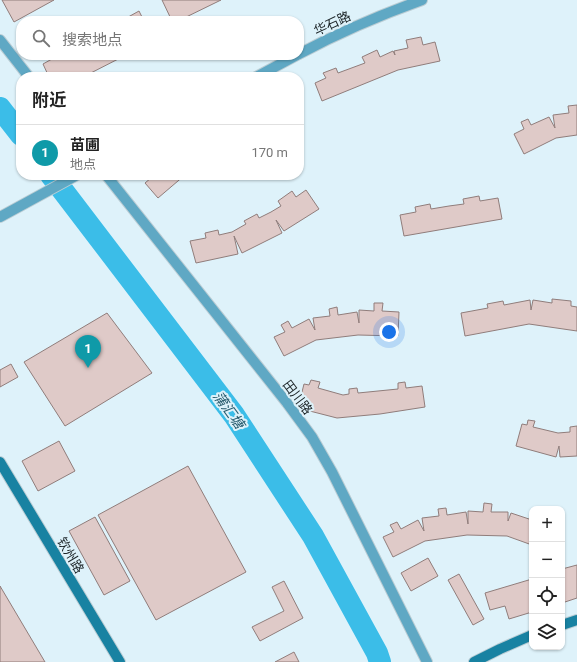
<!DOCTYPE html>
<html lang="zh">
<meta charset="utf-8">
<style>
:root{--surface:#fff;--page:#f6f6f6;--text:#222;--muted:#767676;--line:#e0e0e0;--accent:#b45309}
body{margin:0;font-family:Roboto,"Noto Sans SC",sans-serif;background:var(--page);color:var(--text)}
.controls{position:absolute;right:12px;bottom:12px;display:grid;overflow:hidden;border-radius:8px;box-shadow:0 1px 3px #0004}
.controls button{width:36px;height:36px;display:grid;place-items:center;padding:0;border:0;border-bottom:1px solid var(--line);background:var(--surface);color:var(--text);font:20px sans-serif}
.you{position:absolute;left:389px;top:332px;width:14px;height:14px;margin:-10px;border:3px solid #fff;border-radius:50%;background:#1a73e8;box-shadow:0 0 0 6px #1a73e833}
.badge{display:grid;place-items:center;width:26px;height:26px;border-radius:50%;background:var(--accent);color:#fff;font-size:13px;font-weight:700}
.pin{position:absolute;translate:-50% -33px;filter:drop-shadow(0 1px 2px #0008)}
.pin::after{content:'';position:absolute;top:21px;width:14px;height:12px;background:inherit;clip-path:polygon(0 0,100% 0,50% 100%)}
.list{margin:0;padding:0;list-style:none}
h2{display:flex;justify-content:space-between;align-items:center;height:52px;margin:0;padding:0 16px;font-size:17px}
h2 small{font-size:13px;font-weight:400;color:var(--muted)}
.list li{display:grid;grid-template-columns:26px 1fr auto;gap:12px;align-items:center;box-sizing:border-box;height:56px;padding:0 16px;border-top:1px solid var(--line)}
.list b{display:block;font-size:15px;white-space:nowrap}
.list p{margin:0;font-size:13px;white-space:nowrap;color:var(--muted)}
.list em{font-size:13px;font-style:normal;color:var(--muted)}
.icon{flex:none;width:22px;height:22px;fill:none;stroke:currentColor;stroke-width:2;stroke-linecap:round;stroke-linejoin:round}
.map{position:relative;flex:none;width:577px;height:662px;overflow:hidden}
.search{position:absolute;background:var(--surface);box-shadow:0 1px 3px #0004;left:16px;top:16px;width:288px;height:44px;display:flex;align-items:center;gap:10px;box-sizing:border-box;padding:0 14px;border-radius:16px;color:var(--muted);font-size:15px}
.panel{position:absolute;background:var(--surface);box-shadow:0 1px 3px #0004;left:16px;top:72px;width:288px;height:108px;border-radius:16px}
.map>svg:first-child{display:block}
</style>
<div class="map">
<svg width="577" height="662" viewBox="0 0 577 662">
<rect width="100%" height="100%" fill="#def2fa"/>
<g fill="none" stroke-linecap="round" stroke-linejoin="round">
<g stroke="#3bbde8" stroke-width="22">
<path d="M0 108 21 135"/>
<path d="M51 175 234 415 313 536 377 653 380 662"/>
</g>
</g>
<g fill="#dfcac8" stroke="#907d7b">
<path d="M2 0H54L14 22Z"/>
<path d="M162 0H221L178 21H172Z"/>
<path d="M139 11 144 21H121Z"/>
<path d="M421 37 423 45 435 42 440 61 398 70 322 101 315 83 326 78 323 73 336 68 338 73 365 63 362 57 377 50 380 57 393 51 395 55 394 51 408 48 406 40Z"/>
<path d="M59 55H126L83 77H49L43 64Z"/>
<path d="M577 105V135L556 138 524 154 514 134 524 129 521 122 528 119 531 125 549 117 555 128 553 115 569 113 568 106Z"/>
<path d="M148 175H185L158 198 145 183 151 178Z"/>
<path d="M306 190 319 209 284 231 276 220 282 233 242 253 234 236 238 254 196 263 190 241 206 238 205 233 218 230 219 235 232 232 246 224 244 221 257 214 259 218 271 212 281 206 278 201 292 191 296 197Z"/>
<path d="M479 196 480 201 498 198 502 219 404 236 400 215 416 212 415 207 430 204 431 209 449 206 464 204 463 199Z"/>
<path d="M552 299 571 301V306L577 307V331L529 324 465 336 461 313 488 308 487 304 503 301 504 305 530 300 531 310 533 300 552 303Z"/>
<path d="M374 303H383L382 311 399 312 398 336 358 335 316 340 284 356 274 337 285 332 281 325 288 321 292 328 309 319 315 330 313 318 330 316 329 309 337 307 338 315 357 312 359 323V310L374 311Z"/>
<path d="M107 313 152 373 65 426 24 362Z"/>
<path d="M11 364 18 377 0 387V370Z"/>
<path d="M311 380 320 382 318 388 343 395 349 394V389L357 388 358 393 398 389V383L405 382 406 388 422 386 425 407 380 414 337 418 298 408 304 384 309 385Z"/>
<path d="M528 420 535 421 533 427 558 433 570 432V427L577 426V456L560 457 559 446 556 457 516 446 522 424 527 425Z"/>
<path d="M59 441 75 471 38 491 22 461Z"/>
<path d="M188 466 246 572 156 620 98 515Z"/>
<path d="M484 503 492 504 491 512H508V521L511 513 532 520V545L507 536 467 535 425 541 393 557 383 537 394 532 390 525 397 522 401 529 418 520 424 531 422 518 439 516 438 509 446 508 447 515 466 512 468 524V511L483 512Z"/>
<path d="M95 517 130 581 104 595 69 531Z"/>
<path d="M428 558 438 576 411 591 401 573Z"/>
<path d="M577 565V598L562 603V569Z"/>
<path d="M459 574 484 619 473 625 448 580Z"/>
<path d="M532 579V612L509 619 505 606 490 610 485 593Z"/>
<path d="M284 581 303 618 260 641 252 627 284 611 272 587Z"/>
<path d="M0 586 45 662H0Z"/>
<path d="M294 652 299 662H275Z"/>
</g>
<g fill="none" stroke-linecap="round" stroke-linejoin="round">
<defs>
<g id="street">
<path d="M0 40 29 77"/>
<path d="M299 54C338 33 380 15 422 0"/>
<path d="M256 77 297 55"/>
<path d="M106 175 287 403 312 437 332 472 427 662"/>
<path d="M0 217 77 175"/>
</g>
<g id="secondary">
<path d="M0 462 120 662"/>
<path d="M562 625 577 620"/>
<path d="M474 662 500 649 532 635"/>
</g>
</defs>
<use href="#street" stroke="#bbcdd4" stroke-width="12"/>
<use href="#secondary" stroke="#bbcdd4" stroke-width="12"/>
<use href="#street" stroke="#5fa8c4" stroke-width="10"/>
<use href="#secondary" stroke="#1882a2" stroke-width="10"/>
</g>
<g text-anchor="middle" stroke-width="4" stroke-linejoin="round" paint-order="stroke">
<g font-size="13" fill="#1a2225" stroke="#def2fa">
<text transform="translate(332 23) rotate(-25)" y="5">华石路</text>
<text transform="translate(298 397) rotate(53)" y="5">田川路</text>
<text transform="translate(71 555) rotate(59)" y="5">钦州路</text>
</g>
<g font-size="14" font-style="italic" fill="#2a5d6f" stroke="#def2fa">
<text transform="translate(229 410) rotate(54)" y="5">蒲汇塘</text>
</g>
</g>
</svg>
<div class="controls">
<button>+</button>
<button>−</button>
<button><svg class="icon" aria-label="locate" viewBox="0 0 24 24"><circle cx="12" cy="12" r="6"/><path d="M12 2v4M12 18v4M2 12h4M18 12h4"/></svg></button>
<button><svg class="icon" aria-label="layers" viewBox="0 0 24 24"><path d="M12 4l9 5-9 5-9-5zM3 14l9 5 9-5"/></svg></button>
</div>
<div class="you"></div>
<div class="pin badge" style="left:88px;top:368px;background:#0f9aa8">1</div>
<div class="search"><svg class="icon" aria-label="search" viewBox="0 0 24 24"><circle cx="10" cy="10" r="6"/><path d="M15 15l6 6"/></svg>搜索地点</div>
<section class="panel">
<h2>附近<small></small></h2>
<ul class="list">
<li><span class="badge" style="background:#0f9aa8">1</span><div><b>苗圃</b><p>地点</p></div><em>170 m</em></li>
</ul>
</section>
</div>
